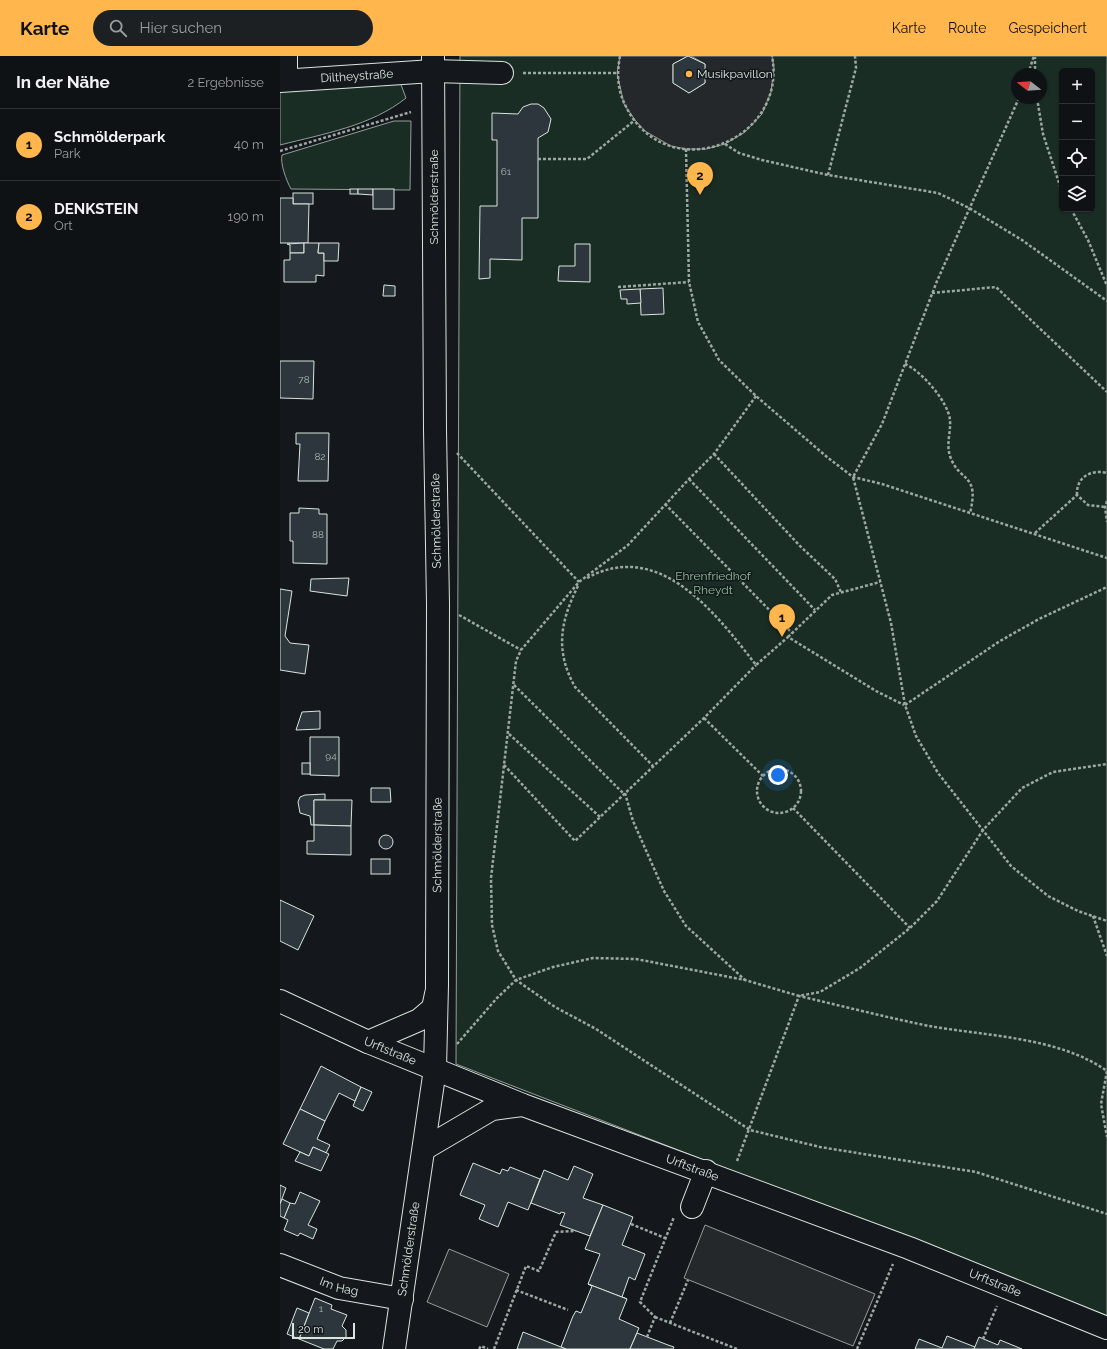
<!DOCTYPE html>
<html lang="de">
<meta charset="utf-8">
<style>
:root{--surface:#0f1215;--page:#1d2022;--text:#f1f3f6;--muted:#9b9ea0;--line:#2f3234;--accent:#ffb74d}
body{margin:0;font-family:Raleway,sans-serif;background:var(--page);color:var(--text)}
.controls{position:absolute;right:12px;top:12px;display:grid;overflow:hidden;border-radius:6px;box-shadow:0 1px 3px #0004}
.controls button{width:36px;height:36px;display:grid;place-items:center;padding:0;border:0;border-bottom:1px solid var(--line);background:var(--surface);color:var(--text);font:20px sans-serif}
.compass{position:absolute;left:731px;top:12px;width:36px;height:36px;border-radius:50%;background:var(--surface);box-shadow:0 1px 3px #0004;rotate:287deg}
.scale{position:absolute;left:12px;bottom:10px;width:63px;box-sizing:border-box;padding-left:4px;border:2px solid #d8e6dc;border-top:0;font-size:11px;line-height:14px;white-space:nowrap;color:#d8e6dc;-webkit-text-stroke:3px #14181c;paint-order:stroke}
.you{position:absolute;left:498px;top:719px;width:14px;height:14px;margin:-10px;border:3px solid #fff;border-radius:50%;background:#1a73e8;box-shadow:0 0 0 6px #1a73e833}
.badge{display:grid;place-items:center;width:26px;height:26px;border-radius:50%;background:var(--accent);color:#111;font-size:13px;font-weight:700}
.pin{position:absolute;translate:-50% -33px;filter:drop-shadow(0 1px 2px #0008)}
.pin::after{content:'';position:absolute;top:21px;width:14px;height:12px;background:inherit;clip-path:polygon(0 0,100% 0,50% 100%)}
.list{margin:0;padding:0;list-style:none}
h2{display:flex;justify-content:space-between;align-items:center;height:52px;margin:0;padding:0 16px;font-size:17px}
h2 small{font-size:13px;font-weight:400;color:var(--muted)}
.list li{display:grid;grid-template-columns:26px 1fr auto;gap:12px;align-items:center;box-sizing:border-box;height:72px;padding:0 16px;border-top:1px solid var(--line)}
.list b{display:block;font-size:15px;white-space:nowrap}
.list p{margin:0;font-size:13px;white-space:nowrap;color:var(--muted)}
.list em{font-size:13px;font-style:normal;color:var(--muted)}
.icon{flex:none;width:22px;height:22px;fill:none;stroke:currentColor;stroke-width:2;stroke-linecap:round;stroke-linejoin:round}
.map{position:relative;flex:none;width:827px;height:1293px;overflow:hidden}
header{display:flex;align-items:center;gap:24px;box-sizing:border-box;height:56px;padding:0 20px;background:var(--accent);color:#111}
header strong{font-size:19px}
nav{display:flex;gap:22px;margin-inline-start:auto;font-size:14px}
.search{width:280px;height:36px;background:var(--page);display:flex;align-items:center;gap:10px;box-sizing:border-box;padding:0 14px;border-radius:22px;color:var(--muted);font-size:15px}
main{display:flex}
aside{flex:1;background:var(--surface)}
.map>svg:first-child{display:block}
</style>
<header>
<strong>Karte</strong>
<div class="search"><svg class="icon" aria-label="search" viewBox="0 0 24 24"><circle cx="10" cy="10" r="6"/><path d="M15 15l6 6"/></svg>Hier suchen</div>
<nav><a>Karte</a><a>Route</a><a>Gespeichert</a></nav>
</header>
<main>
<aside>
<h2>In der Nähe<small>2 Ergebnisse</small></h2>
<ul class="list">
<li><span class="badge">1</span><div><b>Schmölderpark</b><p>Park</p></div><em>40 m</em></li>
<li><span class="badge">2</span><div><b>DENKSTEIN</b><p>Ort</p></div><em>190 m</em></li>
</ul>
</aside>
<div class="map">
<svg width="827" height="1293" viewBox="0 0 827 1293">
<rect width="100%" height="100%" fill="#14181c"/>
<g fill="#1a2d24" stroke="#939e99" fill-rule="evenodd">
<path d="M180 0H827V1260L176 1008ZM782 15H812V153H782ZM737 18H761V42H737Z"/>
<path d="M120 26 126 42C91 70 43 78 0 89V36Z"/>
<path d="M114 65H131L130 134 11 133C6 124 0 107 2 99Z"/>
</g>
<g fill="#24282b" stroke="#939e99">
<path d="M340 0H408L393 8V27L409 37 425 27V8L411 0H492L494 12 491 36 482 58 465 76 445 88 426 93H406L391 90 365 75 355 64 344 48 337 17Z"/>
<path d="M425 1169 595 1238 573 1290 404 1222Z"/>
<path d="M169 1193 229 1218 207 1271 147 1246Z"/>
</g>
<g fill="#2c363c" stroke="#d8e6dc">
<path d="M408 0 425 8V27L409 37 393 27V8Z"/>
<path d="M251 48H258L264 52 271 63 268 76 258 82V162H242V204L210 203V222L199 223 200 150H217V84H212V57L238 58 243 51Z"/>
<rect x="70" y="133" width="8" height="5"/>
<path d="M78 133H93V139L78 138Z"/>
<rect x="93" y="133" width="21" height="20"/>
<rect x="13" y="137" width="20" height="11"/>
<path d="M0 142H13V148H29L28 187H0Z"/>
<path d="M24 187V197H10V189L7 188Z"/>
<path d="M24 187H39L38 197H44V220L36 219V226H4V204H10V197H24Z"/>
<path d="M39 187H59L58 205H44V197H38Z"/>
<path d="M295 188H310V226L278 225 279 210H295Z"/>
<path d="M104 229 115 230V240H103Z"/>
<path d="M383 232 384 258 361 259 360 233Z"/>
<path d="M360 233 361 247 347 248V243H341L340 234Z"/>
<path d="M0 305H34L33 343 0 342Z"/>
<path d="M16 377H49L48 425H18L20 388H16Z"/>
<path d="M19 452 39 453V458H47V508L13 507V485H10V457H19Z"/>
<path d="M69 522 67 540 30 535 31 523Z"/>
<path d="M0 533 12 535 5 580 10 587 29 589 25 618 0 614Z"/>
<path d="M40 655V673L16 674 22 656Z"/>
<path d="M30 681H59V720L30 719Z"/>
<rect x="22" y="707" width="8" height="11"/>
<path d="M91 732H110L111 746H91Z"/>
<path d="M45 738V744H34V769H31L30 760 20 757 18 746 20 741 25 739Z"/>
<path d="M34 744H72L71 770 34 769Z"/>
<path d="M34 769 71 770V799L27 798V785H34Z"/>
<circle cx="106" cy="786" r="7"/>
<rect x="91" y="803" width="19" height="15"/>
<path d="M0 844 34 860 18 894 0 885Z"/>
<path d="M41 1010 81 1031 75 1045 59 1037 45 1065 20 1053Z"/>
<path d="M81 1031 92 1036 83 1055 73 1050Z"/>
<path d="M20 1053 45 1065 37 1083 50 1089 46 1097 33 1091 29 1100 3 1088Z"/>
<path d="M33 1091 49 1098 41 1115 15 1105 20 1096 29 1100Z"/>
<path d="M193 1107 220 1118 222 1113 228 1115 230 1111 260 1123 248 1154 228 1146 218 1171 199 1163 205 1149 180 1139Z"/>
<path d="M294 1110 313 1118 303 1142 323 1149 310 1180 280 1169 285 1157 281 1156 280 1158 251 1147 264 1114 288 1124Z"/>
<path d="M0 1129 6 1132 0 1148Z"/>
<path d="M20 1136 40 1145 28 1169 37 1173 33 1183 20 1177 18 1180 4 1174 8 1164 4 1162 10 1147 15 1148Z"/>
<path d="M2 1143 10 1147 4 1162 0 1160V1148Z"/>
<path d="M323 1149 353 1161 342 1189 365 1198 355 1224 349 1221 342 1241 347 1243 308 1228 320 1198 305 1193Z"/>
<path d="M308 1228 347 1243 339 1263 359 1272 350 1293H286L281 1291 293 1260 296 1255 301 1257 312 1230Z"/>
<path d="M35 1242 52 1249 51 1253 67 1259 62 1270 66 1274V1281L62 1285H57L53 1293H44L19 1283Z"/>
<path d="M17 1252 29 1257 19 1283 7 1278Z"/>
<path d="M243 1276 281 1291 286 1293H237Z"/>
<path d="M357 1277 388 1289 394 1291 393 1293H350Z"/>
<path d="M667 1280 695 1291 694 1293H635L639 1283 662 1292Z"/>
<path d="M699 1281 718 1289 720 1284 742 1293H694Z"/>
</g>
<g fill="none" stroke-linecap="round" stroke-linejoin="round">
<defs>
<g id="minor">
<path d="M6 24V0"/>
<path id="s1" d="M0 25 153 15 222 17"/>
<path id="s2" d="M0 945 88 986 243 1049 629 1192 827 1272"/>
<path d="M88 986 139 964 153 952 156 938"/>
<path d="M144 1093 212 1053 242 1049"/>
<path d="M412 1151 426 1115"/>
<path id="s3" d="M0 1209 59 1232 122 1243"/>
<path id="s4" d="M114 1293 155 1013 157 929 158 548 155 373 153 0"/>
</g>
</defs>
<use href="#minor" stroke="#d8e6dc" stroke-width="24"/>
<g stroke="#9da8a2" stroke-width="2.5" stroke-dasharray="3 2" stroke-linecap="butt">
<path d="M340 0C336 23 338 38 350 58 395 130 508 83 492 0"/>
<path d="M243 17H337"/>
<path d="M748 18 754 0"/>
<path d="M755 18V1"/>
<path d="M739 42 657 225 602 368 573 421 611 567 625 649 636 680 658 717 731 810 768 840 798 855 827 865"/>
<path d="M757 42 763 78 782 136"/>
<path d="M445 88 459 97 482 104 548 119 658 137 689 152 742 184 827 245"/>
<path d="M406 93 409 226 418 266 439 304 476 340 547 401 573 421 602 428 827 502"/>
<path d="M0 95 131 56"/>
<path d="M258 103H307L355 64"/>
<path d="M548 119 576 12 575 0"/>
<path d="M791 153 808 184 827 230"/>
<path d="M338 231 409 226"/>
<path d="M652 237 716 231 827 336"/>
<path d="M625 308C641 315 668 345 670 364 671 376 666 388 670 400 679 427 700 416 690 457"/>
<path d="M476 340 434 398 409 423 348 489 299 526 241 594 236 605 211 822 212 869 218 895 236 924 275 951 316 973 470 1074 540 1091 696 1116 827 1158"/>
<path d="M177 397 299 526"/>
<path d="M434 398 520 490 555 523 561 536"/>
<path d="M409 423 535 554"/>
<path d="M797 439C796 421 811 413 827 417"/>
<path d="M827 445 825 451 827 466"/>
<path d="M385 448 512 577"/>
<path d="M755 477 797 439 808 449 825 451"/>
<path d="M307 522C380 482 437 559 476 609L508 581 596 635 624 649"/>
<path d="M298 530C280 566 275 595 295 631L373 710"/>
<path d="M179 559 241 594"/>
<path d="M508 581 552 539 600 526"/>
<path d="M234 629 344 738"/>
<path d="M625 649 720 585 759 563 827 531"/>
<path d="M424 662 483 720"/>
<path d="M229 678 320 761"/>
<path d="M224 709 295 785 424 662 476 609"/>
<circle cx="499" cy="735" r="22"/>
<path d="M345 737 353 765 384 835 406 870 465 924"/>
<path d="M513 752 630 872"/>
<path d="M813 860 827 900"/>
<path d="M177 988 217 942 236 924 273 911 313 902 356 903 465 924 519 940 540 936 580 912 630 872 657 845 703 774 742 732 773 716 827 708"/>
<path d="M827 1015 821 1048 827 1081"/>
<path d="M457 1105 519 940C562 950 605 961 649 970 706 980 779 981 827 1015"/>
<path d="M351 1168 385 1182"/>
<path d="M236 1234 288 1254"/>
<path d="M375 1261 457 1293"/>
<path d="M390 1267 408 1224"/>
<path d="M367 1281 375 1261 360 1246 394 1161"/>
<path d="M703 1283 717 1250"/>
<path d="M199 1293 201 1290 208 1293"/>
<path d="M214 1293 246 1210 259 1215 276 1176 296 1175"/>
<path d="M577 1293 613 1208"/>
</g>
<use href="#minor" stroke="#14181c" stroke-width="22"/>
</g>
<circle fill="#ffb74d" stroke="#14181c" stroke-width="1.5" cx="409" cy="18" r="4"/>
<g text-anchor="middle" stroke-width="3" stroke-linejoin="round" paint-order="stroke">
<g font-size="10" fill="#adbab4">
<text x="226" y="119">61</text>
<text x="24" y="327">78</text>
<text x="40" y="404">82</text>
<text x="38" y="482">88</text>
<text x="51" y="703">94</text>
<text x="41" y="1256">1</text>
</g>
<g font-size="12" fill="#d8e6dc" stroke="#14181c" text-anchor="start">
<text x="417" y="22">Musikpavillon</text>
</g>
<g font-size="12" fill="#d8e6dc" stroke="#14181c">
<text dy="4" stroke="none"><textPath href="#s1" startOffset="77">Diltheystraße</textPath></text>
<text transform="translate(154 141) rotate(-90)" y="4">Schmölderstraße</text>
<text transform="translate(156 465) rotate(-91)" y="4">Schmölderstraße</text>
<text dy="4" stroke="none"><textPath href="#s4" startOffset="507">Schmölderstraße</textPath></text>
<text dy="4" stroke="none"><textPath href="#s2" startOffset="121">Urftstraße</textPath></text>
<text dy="4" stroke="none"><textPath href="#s2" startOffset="445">Urftstraße</textPath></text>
<text dy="4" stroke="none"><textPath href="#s4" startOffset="101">Schmölderstraße</textPath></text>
<text dy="4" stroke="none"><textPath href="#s2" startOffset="769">Urftstraße</textPath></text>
<text dy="4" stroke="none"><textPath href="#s3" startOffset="63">Im Hag</textPath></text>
</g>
<g font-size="12" fill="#8ac095" stroke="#14181c">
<text x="433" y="524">Ehrenfriedhof<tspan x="433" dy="14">Rheydt</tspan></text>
</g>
</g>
</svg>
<div class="controls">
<button>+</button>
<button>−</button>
<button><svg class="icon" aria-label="locate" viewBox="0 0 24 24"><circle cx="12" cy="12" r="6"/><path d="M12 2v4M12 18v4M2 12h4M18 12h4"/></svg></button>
<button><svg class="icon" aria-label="layers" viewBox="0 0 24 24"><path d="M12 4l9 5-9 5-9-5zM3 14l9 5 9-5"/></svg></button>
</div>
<svg class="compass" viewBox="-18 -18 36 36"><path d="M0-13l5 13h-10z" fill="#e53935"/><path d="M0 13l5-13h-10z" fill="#9b9ea0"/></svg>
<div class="scale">20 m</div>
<div class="you"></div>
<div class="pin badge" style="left:502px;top:581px">1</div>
<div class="pin badge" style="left:420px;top:139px">2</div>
</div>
</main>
